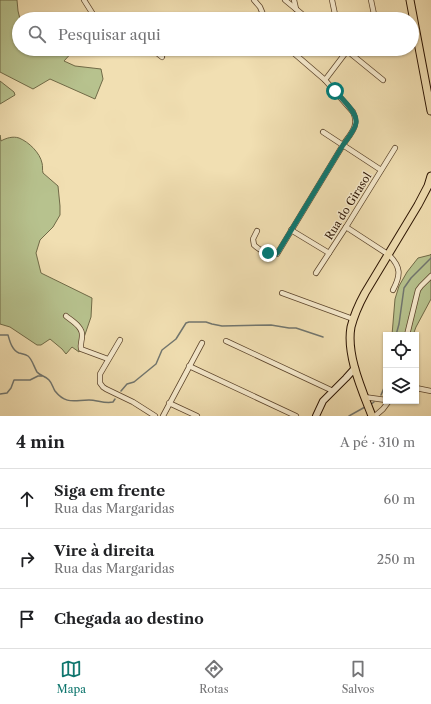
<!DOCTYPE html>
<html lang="pt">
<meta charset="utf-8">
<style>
:root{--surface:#fff;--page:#f2f2f2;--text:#202124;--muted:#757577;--line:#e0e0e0;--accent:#0f766e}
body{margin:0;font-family:"Libre Caslon Text",serif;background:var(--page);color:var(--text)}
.controls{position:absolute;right:12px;bottom:12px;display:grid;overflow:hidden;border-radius:0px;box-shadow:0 1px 3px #0004}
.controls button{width:36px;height:36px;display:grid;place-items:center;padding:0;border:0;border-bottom:1px solid var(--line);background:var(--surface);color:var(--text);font:20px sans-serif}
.stop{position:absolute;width:12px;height:12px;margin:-9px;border:3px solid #0f766e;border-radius:50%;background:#fff}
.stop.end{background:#0f766e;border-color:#fff;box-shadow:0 1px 4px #0008}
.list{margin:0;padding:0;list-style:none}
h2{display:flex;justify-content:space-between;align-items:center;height:52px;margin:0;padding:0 16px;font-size:17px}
h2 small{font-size:13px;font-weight:400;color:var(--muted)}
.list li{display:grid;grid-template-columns:26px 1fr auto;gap:12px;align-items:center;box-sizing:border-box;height:60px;padding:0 16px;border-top:1px solid var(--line)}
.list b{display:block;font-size:15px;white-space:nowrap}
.list p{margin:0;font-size:13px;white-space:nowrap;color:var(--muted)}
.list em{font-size:13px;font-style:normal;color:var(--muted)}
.icon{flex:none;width:22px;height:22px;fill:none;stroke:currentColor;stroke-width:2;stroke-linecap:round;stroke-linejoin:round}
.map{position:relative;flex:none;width:431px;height:416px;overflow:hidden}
.search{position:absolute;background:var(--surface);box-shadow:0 1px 3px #0004;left:12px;right:12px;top:12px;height:44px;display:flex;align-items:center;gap:10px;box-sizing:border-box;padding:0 14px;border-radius:22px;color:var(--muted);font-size:15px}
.sheet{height:232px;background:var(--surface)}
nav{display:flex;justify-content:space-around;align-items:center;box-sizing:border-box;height:56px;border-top:1px solid var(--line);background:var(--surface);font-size:11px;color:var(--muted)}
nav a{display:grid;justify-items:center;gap:2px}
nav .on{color:var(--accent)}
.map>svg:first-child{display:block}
</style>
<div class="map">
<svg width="431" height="416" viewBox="0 0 431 416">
<rect width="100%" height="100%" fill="#f1dfb2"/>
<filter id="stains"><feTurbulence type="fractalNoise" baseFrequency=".005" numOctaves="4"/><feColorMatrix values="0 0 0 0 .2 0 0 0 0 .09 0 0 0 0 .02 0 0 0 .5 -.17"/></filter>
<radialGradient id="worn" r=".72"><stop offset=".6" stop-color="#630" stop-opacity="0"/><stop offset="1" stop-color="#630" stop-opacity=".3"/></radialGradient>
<g fill="#b7c28e" stroke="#706a47">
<path d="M0 0H17L18 11 20 19H19V49H75L64 61 75 66 101 69 103 79 95 99 50 79 33 89 0 72Z"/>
<path d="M0 81 14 92 15 95 0 104Z"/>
<path d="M0 135 1 141C6 138 13 136 19 138 29 142 40 153 42 163 43 166 42 170 43 173L58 186 60 206V215L53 227 40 240 36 253 41 273 92 298 91 317 79 352 72 347 66 354 62 349 50 339 41 345H37L10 327 0 324Z"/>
<path d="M431 254V299L416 327 413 335H392L395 299 399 286 407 272 418 258 430 255Z"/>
</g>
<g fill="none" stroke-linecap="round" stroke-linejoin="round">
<g stroke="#71766f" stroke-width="1.5">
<path d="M0 335H8C10 342 12 350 19 353 22 354 25 354 28 356 32 359 34 367 37 372 40 376 46 376 49 380 52 383 53 388 55 391 66 405 75 400 89 400 97 400 105 404 113 402L115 399"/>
<path d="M396 335 399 324 404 288 411 278 431 258"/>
<path d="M121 391 127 384 134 382 156 364 162 350 176 339 186 323 189 322H206L212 324 222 326 271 325 289 328H296L323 337"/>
<path d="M0 394 7 393 11 388 14 380H30L38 376H42"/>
<path d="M381 395 386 383"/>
<path d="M370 405 374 402"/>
<path d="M349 416 365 407"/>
</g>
<defs>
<g id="street">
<path d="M84 0 96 19"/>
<path d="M254 0 260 7 265 19"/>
<path d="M285 0 308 19"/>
<path d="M294 0 296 9"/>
<path d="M332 0 336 19"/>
<path d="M371 0 375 19"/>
<path d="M152 49 162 57"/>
<path d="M345 49 383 80"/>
<path d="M325 80 347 51 351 49"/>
<path d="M323 132 381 170"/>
<path d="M346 227 389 255C401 267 401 275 393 290"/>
<path d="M291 230 329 253"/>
<path d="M257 231 253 239 254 245C259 250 269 255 277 254L343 145C350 134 360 126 353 112L325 80 289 49"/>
<path d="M316 273 346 227 395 148"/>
<path d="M282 293 353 319"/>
<path d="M66 316C72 321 83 327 82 336 82 341 80 344 81 349L108 359"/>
<path d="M407 335 418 290 421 286 431 276"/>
<path d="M120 340 100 374V383L103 387 106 389 133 402 155 416"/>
<path d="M226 341 333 391"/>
<path d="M189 366 296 416"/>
<path d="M416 388 431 391"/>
<path d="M364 397 386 400"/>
<path d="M169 403 197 416"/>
<path d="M163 416 202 343"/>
<path d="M375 416 383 409 389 401"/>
</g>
<path id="secondary" d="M316 416 323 401 346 378 355 368"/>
<g id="primary">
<path d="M410 0 431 111"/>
<path d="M372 416C362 390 346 355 351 327 354 315 359 304 365 293L418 205 428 186 431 176"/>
</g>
</defs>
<use href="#street" stroke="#5c452c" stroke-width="6"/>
<use href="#secondary" stroke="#2a1200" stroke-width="8"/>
<use href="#primary" stroke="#2a1200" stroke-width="9"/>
<use href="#street" stroke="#f6eacd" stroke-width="4.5"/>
<use href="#secondary" stroke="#f6eacd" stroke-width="6"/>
<use href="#primary" stroke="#f1dfb2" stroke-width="7"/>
</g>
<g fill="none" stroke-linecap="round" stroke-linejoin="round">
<path stroke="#0f766e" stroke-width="5" d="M268 253 276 254 278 252 343 145C347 139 355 130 356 123 358 113 341 98 335 91"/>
</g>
<g text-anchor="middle" stroke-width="3" stroke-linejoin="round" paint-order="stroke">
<g font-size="11" fill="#2a1200" stroke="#f6eacd">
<text transform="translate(348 206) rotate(-58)" y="4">Rua do Girasol</text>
</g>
</g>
<rect width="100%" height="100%" filter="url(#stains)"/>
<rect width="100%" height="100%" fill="url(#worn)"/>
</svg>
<div class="controls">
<button><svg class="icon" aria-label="locate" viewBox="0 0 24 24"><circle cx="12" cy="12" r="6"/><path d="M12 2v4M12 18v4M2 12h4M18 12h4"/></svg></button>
<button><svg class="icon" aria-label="layers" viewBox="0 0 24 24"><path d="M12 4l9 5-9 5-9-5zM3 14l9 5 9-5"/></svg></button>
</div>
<div class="stop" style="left:335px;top:91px"></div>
<div class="stop end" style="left:268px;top:253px"></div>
<div class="search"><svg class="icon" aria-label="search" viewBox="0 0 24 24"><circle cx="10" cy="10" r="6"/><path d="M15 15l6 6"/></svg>Pesquisar aqui</div>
</div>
<section class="sheet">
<h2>4 min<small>A pé · 310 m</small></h2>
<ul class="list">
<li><svg class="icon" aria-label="ahead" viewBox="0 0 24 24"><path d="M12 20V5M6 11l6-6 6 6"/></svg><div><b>Siga em frente</b><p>Rua das Margaridas</p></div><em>60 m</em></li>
<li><svg class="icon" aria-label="right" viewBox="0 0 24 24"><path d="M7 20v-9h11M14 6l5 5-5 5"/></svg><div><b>Vire à direita</b><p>Rua das Margaridas</p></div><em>250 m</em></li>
<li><svg class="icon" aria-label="arrive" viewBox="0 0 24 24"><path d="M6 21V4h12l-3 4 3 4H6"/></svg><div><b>Chegada ao destino</b></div></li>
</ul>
</section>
<nav>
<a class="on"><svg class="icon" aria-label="map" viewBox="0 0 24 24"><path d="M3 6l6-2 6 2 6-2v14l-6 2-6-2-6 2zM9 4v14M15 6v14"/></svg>Mapa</a>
<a><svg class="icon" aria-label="directions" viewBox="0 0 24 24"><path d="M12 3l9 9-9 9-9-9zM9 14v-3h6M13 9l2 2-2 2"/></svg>Rotas</a>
<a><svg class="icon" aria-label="saved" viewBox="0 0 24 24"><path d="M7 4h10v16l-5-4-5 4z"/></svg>Salvos</a>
</nav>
